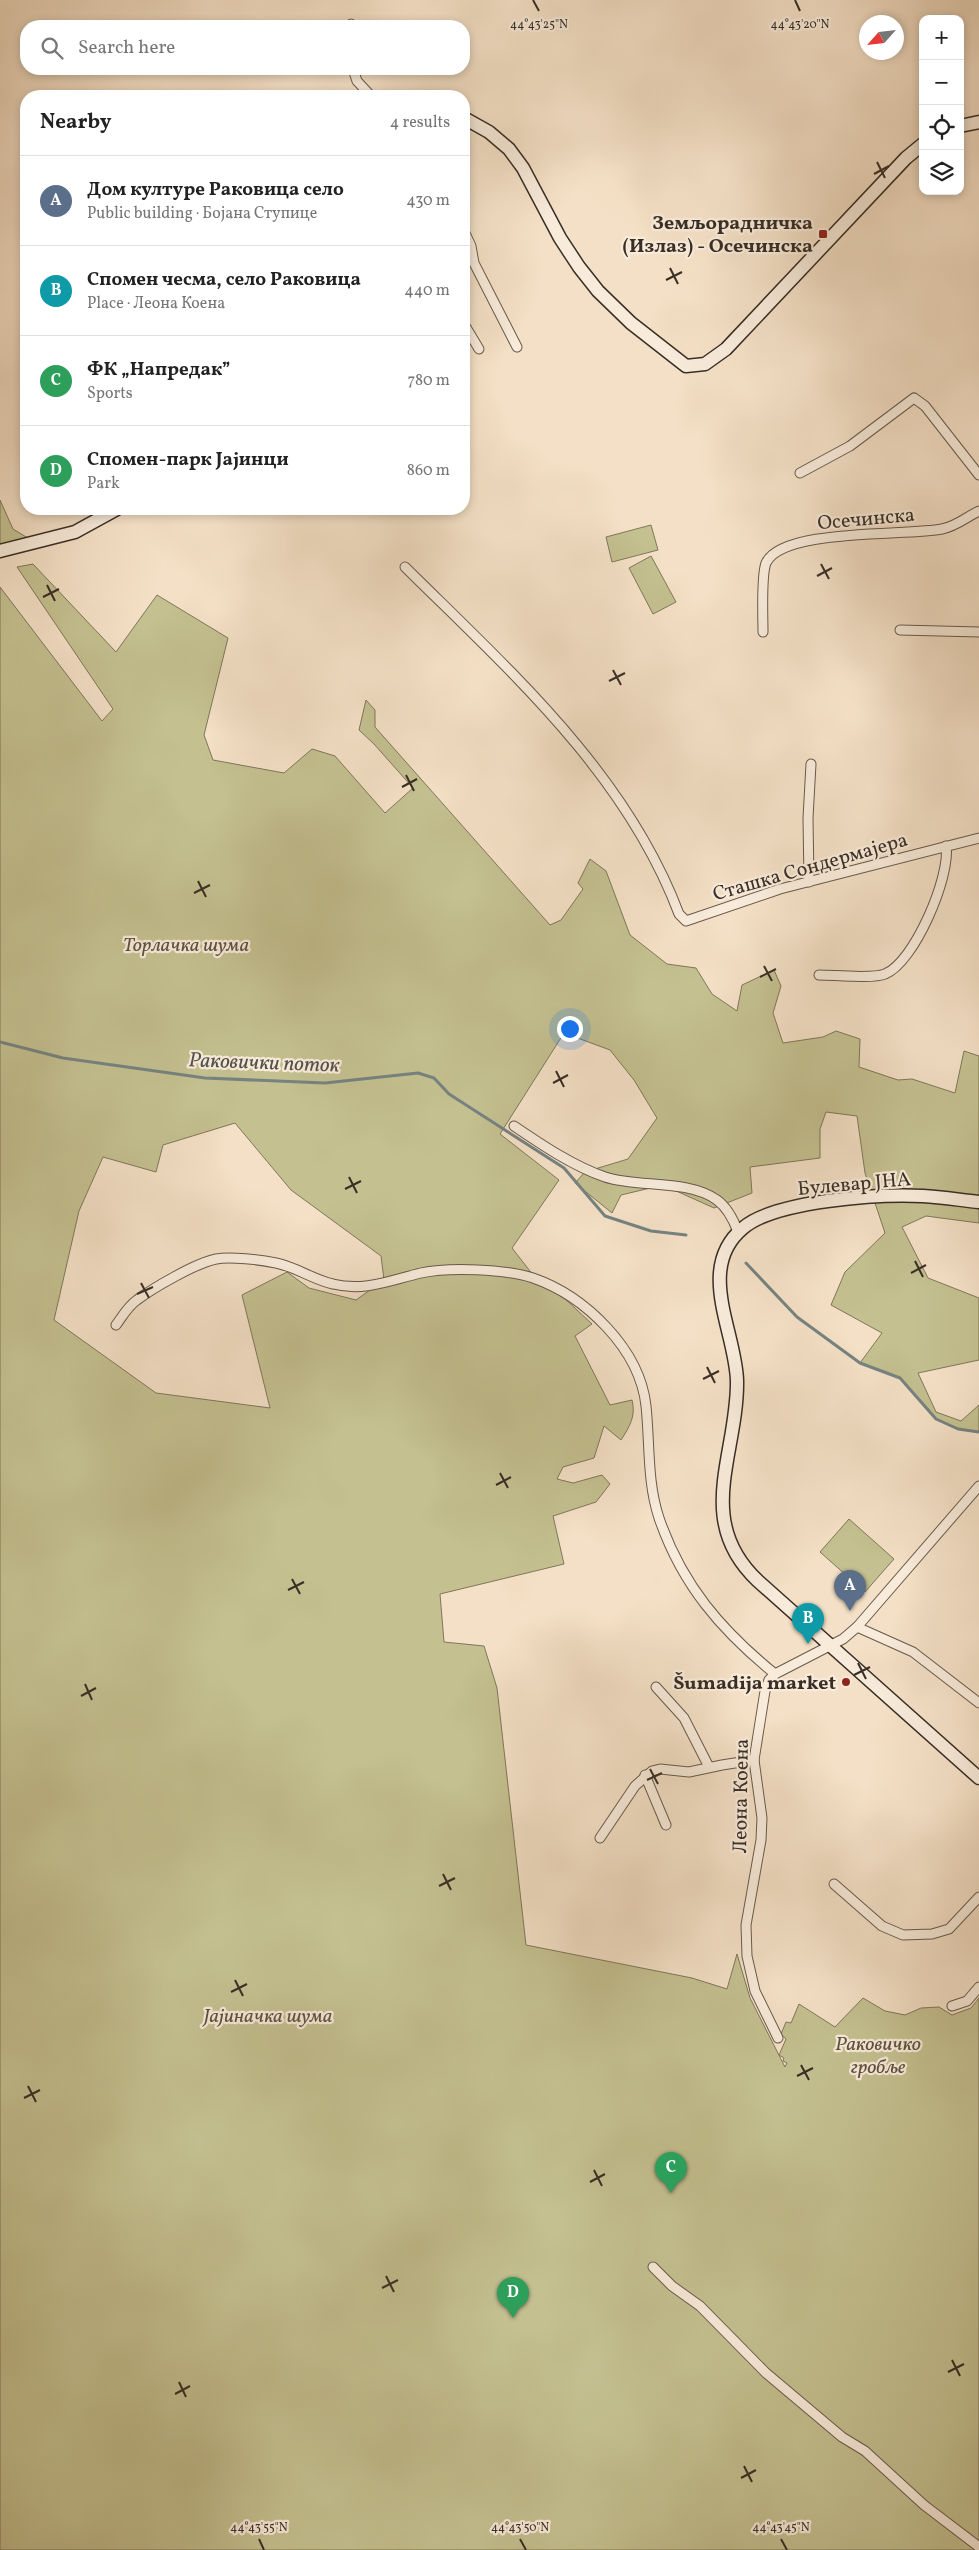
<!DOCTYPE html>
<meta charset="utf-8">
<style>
:root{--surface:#fff;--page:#f6f6f6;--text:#222;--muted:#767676;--line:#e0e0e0;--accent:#ea580c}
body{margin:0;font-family:Vollkorn,serif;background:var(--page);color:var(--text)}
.controls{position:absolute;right:15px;top:15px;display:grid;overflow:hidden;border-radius:10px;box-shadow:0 2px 8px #0003}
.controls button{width:45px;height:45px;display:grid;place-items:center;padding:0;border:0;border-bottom:1px solid var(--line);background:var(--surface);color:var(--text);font:25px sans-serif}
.compass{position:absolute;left:859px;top:15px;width:45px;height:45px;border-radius:50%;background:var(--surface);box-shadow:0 2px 8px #0003;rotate:243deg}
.you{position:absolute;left:569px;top:1028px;width:18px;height:18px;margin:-12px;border:4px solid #fff;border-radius:50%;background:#1a73e8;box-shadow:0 0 0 8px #1a73e833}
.badge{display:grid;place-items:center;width:32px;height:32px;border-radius:50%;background:var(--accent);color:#fff;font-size:16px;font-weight:700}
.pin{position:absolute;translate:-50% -41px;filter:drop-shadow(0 1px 2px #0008)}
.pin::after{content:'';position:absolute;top:26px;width:18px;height:15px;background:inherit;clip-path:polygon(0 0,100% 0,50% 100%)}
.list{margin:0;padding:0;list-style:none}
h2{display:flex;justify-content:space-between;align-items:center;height:65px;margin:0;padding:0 20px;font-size:21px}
h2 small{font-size:16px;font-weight:400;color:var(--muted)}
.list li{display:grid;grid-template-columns:32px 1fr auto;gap:15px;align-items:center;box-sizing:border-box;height:90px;padding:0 20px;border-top:1px solid var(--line)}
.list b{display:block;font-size:19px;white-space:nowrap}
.list p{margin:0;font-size:16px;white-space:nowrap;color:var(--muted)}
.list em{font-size:16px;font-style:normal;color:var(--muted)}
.icon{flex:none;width:28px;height:28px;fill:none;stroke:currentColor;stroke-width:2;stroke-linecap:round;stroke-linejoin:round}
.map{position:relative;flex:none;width:979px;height:2550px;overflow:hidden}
.search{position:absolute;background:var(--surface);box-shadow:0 2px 8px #0003;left:20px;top:20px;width:450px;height:55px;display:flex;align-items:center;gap:12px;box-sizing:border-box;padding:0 18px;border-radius:20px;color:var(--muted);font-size:19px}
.panel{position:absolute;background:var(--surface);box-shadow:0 2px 8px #0003;left:20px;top:90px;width:450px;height:425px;border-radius:20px}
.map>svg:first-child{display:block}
</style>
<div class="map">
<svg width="979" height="2550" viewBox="0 0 979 2550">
<rect width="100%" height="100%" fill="#f4e0c6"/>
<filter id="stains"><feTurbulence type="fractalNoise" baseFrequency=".004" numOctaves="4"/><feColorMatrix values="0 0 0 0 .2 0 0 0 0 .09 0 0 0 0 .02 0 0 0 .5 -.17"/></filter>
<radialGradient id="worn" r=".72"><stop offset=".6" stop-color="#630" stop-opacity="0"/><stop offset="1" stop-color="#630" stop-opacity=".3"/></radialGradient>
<g fill="#c4c090" stroke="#7e775b" fill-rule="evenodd">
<path d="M0 500 13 529 36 543 0 549Z"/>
<path d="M651 525 658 550 612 562 606 537Z"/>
<path d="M651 556 676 602 653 614 629 568Z"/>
<path d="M33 564 116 652 157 595 228 638 204 735 213 760 284 773 312 749 335 756 385 813 413 788 374 744 359 730 366 700 375 710V727L550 925 561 920 583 889 578 883 590 859 606 871 630 935 667 964 696 968 712 994 737 1011 742 985 774 970 781 986 773 1013 783 1043 823 1037 836 1031 860 1039 859 1067 898 1080 912 1079 955 1093 964 1051 979 1056V1223L926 1216 902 1227 928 1278 979 1298V1360L918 1373 936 1412 961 1421 979 1405V1432L958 1429 936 1419 900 1378 860 1363 882 1333 831 1305 845 1272 885 1233 865 1173 857 1116 826 1112 820 1129V1158L750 1167 752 1193 714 1208 663 1185 621 1195 612 1213 575 1183 585 1172 628 1159 657 1118 634 1080 610 1050 564 1033 500 1134 559 1180 512 1248 540 1284 562 1296 592 1324 575 1336 610 1405 632 1400C636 1416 630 1426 621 1440L604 1426 594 1458 563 1467 557 1479 573 1483 602 1475 610 1484 596 1502 553 1516 564 1564 440 1594 444 1642 484 1646 497 1688 526 1945 692 1978 727 1989 737 1954 750 1998 785 2067 787 2063 783 2061 784 2058 779 2055 786 2039 781 2034 786 2022 791 2023 799 2004 835 2027 863 1998 885 2011 905 2015 921 2008 939 2007 952 2015 971 2008 979 1998V2550H0V587L102 721 113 709 17 567ZM235 1123 291 1190 381 1256 384 1280 356 1300 309 1288 287 1272 242 1295 270 1408 156 1393 54 1320 79 1211 103 1157 156 1172 163 1145Z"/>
<path d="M849 1519 894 1559 865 1592 820 1552Z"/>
</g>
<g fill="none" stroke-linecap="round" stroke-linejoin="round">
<g stroke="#768381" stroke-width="3">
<path d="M0 1042 63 1058 205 1078 325 1083 418 1073 434 1078 449 1094 564 1168 605 1216 651 1231 686 1235"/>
<path d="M746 1263 797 1317 860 1363 900 1378 936 1419 958 1429 979 1432"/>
</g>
<defs>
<g id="street">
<path d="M351 24V26"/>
<path d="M353 69 357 81 371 96"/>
<path d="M464 231 471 246 474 263 517 347"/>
<path d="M464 324 479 349"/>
<path d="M800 473 850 446 914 398 925 406 979 475"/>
<path d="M405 567C510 671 626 773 679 914L686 921 780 889 979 838"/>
<path d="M900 630 979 632"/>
<path d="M763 632C763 616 761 576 766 563 782 528 907 536 942 529 957 526 966 517 979 511"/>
<path d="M809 882 808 818 811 764"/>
<path d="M819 975C834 975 873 979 885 974 914 963 951 876 946 846"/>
<path d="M514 1126C542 1145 573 1166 605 1177 638 1188 688 1179 717 1200 728 1208 734 1221 738 1232"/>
<path d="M116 1325C122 1317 128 1306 137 1300 153 1288 196 1263 216 1259 230 1256 261 1260 276 1263 296 1267 314 1280 333 1284 364 1292 391 1280 421 1273 449 1267 505 1269 533 1278 585 1296 640 1349 646 1406 650 1444 647 1482 659 1518 682 1585 721 1630 775 1674"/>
<path d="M857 1627 913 1652 979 1703"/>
<path d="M656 1687 684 1718 709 1767"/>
<path d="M645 1775 666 1825"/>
<path d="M600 1838 635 1786 652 1771 660 1769 689 1772 722 1765 754 1760"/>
<path d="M834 1884 882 1926 903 1935 932 1934 949 1929 979 1897"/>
<path d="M952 2006 967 2001 979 1987"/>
<path d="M778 2038 755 1991 747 1956 746 1925 761 1840 762 1818 754 1760 765 1691 769 1680 775 1674 843 1639 857 1627 979 1486"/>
<path d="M653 2267 672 2286 700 2306 766 2373 842 2437 865 2451 924 2505 979 2547"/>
</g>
<g id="secondary">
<path d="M464 118 489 132 509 149 523 168 560 238 579 267 598 291 631 323 686 366 705 364 726 349 906 158 923 144"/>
<path d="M960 126 979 122"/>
<path d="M0 551 75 532 117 509"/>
<path d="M979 1202C960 1200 941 1197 923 1196 880 1194 776 1200 743 1228 695 1268 736 1332 737 1381 738 1454 693 1520 758 1581L979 1778"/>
</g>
</defs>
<use href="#street" stroke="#675a4e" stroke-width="11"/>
<use href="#secondary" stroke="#382e26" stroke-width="15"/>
<use href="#street" stroke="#f8ebda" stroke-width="9"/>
<use href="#secondary" stroke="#f8ebda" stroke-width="12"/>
</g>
<path fill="none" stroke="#382e26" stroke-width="2" d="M533 0 539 11M795 0 800 11M877 162 885 178M874 174 889 166M670 268 678 284M666 280 682 272M821 564 829 579M817 576 832 568M47 585 55 601M43 597 59 589M613 670 621 685M609 681 625 673M406 775 414 791M402 787 417 779M198 881 206 897M194 893 210 885M764 966 772 981M760 977 776 969M556 1071 564 1087M553 1083 568 1075M349 1177 357 1193M345 1189 361 1181M915 1261 923 1277M911 1273 926 1265M141 1283 149 1298M137 1294 153 1287M707 1367 715 1383M703 1379 719 1371M500 1473 508 1488M496 1485 511 1477M292 1579 300 1594M288 1590 304 1582M858 1663 866 1679M854 1675 870 1667M85 1684 92 1700M81 1696 96 1688M650 1769 658 1784M647 1780 662 1773M443 1874 451 1890M439 1886 455 1878M235 1980 243 1996M231 1992 247 1984M801 2065 809 2080M797 2076 813 2068M28 2086 36 2102M24 2098 40 2090M594 2170 602 2186M590 2182 605 2174M386 2276 394 2292M382 2288 398 2280M952 2360 960 2376M948 2372 964 2364M179 2382 186 2397M175 2394 190 2386M744 2466 752 2482M741 2478 756 2470M259 2539 264 2550M520 2539 526 2550M781 2539 787 2550"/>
<g fill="#8f2418" stroke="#f8ebda" stroke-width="2">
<rect x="818" y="229" width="10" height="10" rx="2.5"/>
<circle cx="846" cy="1682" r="5"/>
</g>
<g text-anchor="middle" stroke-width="4.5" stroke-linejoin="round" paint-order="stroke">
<g font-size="20" font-weight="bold" fill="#382e26" stroke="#f8ebda" text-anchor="end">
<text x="813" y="229">Земљорадничка<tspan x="813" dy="23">(Излаз) - Осечинска</tspan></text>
<text x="836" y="1689">Šumadija market</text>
</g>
<g font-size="20" fill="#382e26" stroke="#f8ebda">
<text transform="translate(866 518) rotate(-5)" y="7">Осечинска</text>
<text transform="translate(810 866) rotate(-16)" y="7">Сташка Сондермајера</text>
<text transform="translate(854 1183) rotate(-5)" y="7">Булевар ЈНА</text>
<text transform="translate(740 1796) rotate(-89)" y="7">Леона Коена</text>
</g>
<g font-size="20" font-style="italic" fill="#5b5240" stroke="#f8ebda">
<text x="186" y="951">Торлачка шума</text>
<text x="268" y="2022">Јајиначка шума</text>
<text x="878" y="2050">Раковичко<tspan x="878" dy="23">гробље</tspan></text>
</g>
<g font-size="21" font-style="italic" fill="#52514c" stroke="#f8ebda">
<text transform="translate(264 1062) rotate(2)" y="7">Раковички поток</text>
</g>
</g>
<g font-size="12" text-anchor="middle" fill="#382e26" stroke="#f8ebda" stroke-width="4.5" stroke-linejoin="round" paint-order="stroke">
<text x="539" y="28">44°43'25"N</text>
<text x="800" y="28">44°43'20"N</text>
<text x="259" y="2531">44°43'55"N</text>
<text x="520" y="2531">44°43'50"N</text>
<text x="781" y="2531">44°43'45"N</text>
</g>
<rect width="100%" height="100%" filter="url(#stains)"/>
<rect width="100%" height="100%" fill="url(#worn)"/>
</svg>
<div class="controls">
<button>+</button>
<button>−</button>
<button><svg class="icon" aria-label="locate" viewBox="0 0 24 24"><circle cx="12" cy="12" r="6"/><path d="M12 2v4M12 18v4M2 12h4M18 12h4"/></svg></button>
<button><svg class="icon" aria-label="layers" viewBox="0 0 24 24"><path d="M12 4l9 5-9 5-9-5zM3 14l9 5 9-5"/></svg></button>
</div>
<svg class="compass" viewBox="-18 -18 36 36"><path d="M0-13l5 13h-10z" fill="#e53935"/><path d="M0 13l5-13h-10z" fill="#767676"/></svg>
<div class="you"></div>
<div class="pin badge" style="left:850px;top:1611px;background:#5c6f8a">A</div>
<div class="pin badge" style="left:808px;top:1644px;background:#0f9aa8">B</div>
<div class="pin badge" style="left:671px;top:2193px;background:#2e9e5b">C</div>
<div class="pin badge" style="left:513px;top:2318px;background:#2e9e5b">D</div>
<div class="search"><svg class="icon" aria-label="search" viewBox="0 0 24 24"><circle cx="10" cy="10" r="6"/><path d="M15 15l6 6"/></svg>Search here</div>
<section class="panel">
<h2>Nearby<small>4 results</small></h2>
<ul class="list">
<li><span class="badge" style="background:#5c6f8a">A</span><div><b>Дом културе Раковица село</b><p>Public building · Бојана Ступице</p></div><em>430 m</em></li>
<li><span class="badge" style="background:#0f9aa8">B</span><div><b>Спомен чесма, село Раковица</b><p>Place · Леона Коена</p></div><em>440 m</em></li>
<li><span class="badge" style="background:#2e9e5b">C</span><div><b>ФК „Напредак”</b><p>Sports</p></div><em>780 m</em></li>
<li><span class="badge" style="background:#2e9e5b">D</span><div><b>Спомен-парк Јајинци</b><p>Park</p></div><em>860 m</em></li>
</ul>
</section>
</div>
